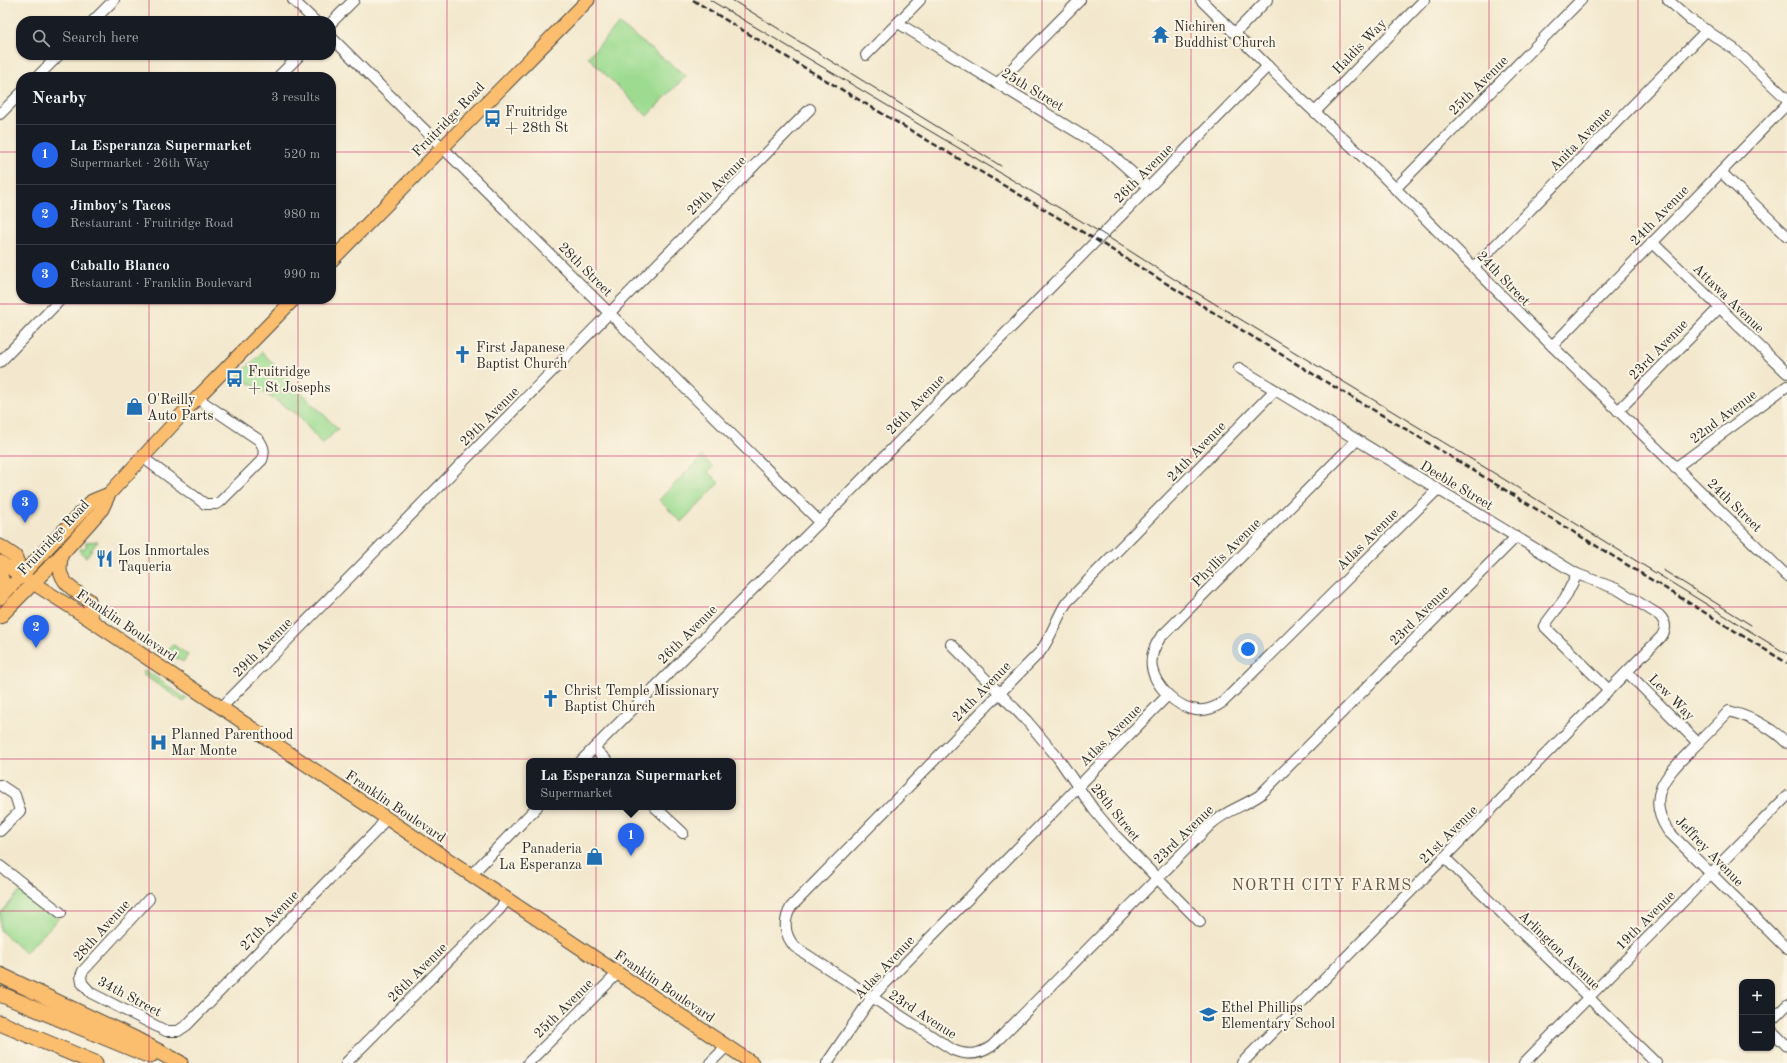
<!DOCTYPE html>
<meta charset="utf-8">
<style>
:root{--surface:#171b24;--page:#20242c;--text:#f1f3f6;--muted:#9ea1a6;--line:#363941;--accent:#2563eb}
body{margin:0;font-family:"Old Standard TT",serif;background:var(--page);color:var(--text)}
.controls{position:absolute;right:12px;bottom:12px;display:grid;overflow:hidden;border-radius:8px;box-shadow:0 1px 3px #0004}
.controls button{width:36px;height:36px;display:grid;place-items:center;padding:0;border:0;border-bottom:1px solid var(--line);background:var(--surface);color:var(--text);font:20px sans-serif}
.you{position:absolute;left:1248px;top:649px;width:14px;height:14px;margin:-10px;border:3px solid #fff;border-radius:50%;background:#1a73e8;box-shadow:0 0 0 6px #1a73e833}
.badge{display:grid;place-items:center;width:26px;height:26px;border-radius:50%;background:var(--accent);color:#fff;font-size:13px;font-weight:700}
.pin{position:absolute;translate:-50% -33px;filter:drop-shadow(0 1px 2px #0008)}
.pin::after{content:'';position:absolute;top:21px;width:14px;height:12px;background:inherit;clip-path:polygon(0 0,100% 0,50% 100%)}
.popup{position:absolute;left:526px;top:758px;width:210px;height:52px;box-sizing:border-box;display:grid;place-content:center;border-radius:8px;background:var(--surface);filter:drop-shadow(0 1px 3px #0005);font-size:13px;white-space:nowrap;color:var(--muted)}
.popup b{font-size:15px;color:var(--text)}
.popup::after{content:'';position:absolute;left:50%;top:100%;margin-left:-8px;border:8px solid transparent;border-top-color:var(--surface)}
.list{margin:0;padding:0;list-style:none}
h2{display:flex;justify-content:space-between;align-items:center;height:52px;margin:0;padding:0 16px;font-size:17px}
h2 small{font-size:13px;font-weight:400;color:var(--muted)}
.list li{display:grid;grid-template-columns:26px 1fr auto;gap:12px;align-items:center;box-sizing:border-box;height:60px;padding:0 16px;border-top:1px solid var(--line)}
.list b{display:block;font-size:15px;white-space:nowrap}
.list p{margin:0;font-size:13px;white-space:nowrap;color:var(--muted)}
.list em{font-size:13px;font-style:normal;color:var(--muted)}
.icon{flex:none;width:22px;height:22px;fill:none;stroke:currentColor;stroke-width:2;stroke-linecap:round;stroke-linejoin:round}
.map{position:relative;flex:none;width:1787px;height:1063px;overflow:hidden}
.search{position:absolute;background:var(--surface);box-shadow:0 1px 3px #0004;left:16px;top:16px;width:320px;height:44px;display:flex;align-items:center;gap:10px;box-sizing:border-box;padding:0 14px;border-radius:16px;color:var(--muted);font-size:15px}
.panel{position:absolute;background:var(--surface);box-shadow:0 1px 3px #0004;left:16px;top:72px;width:320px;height:232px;border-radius:16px}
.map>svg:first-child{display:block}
</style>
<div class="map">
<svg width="1787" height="1063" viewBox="0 0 1787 1063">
<rect width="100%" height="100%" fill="#fcf5e5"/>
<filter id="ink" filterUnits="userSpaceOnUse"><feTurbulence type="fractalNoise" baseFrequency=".025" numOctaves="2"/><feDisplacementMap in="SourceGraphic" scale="8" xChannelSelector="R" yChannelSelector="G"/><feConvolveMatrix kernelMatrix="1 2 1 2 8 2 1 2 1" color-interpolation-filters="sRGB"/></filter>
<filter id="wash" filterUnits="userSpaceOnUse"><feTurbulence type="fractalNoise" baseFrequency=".012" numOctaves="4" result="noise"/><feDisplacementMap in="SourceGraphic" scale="16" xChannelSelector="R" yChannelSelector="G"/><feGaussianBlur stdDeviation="0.9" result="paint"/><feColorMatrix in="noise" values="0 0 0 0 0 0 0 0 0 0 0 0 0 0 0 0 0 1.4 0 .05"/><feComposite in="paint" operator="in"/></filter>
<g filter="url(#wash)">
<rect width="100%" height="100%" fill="#f3e8cd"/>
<g fill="#9cdb90" stroke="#64835e">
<path d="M619 24 686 76 647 116 588 57Z"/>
<path d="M262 352 338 429 322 444 297 414 238 376Z"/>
<path d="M702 456 713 467 708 472 719 483 681 522 659 500Z"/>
<path d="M98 541 86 557 79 551 81 548 83 550 87 544 85 543 86 542Z"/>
<path d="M172 644 188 655 183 662 167 652Z"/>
<path d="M145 670 187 699 184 702 142 674Z"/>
<path d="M21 890 59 918 25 953 0 930V914Z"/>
</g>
</g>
<g filter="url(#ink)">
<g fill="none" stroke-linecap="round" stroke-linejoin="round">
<defs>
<g id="minor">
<path d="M293 0 315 21"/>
<path d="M1201 0 1303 101 1378 171 1540 334 1787 576"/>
<path d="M1668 0 1691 20 1734 49 1787 99"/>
<path d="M93 21 114 0"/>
<path d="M331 23 354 0"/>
<path d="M898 23 1108 151 1148 187"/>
<path d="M1235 33 1267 0"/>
<path d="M331 37 820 522"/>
<path d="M866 55 920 0"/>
<path d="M37 77 59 55"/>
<path d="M278 77 300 55"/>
<path d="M997 84 1080 0"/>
<path d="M1315 112 1424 0"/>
<path d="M0 114 21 93"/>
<path d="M1721 172 1787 236"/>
<path d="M1395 189 1581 0"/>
<path d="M1652 242 1787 373"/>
<path d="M1474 267 1707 30"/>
<path d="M1552 346 1787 104"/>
<path d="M0 362 61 299"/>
<path d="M1239 368 1577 574 1617 589 1659 615C1666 622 1667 629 1661 637L1242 1063"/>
<path d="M1275 390 1067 602C1056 618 1052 637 1040 652L791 907C783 921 784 935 795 947L953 1050C967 1056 979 1055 992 1046L1211 824C1225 811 1244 806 1260 795L1516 537"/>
<path d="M1618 411 1719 308"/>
<path d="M1357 440 1160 638C1145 660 1151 678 1168 695 1185 711 1204 716 1223 702L1438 489"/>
<path d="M142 457 205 504H216L220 502 262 460C265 452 264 447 259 440L197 398"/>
<path d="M1675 468 1787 386"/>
<path d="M1577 574 1565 598 1544 626 1609 690"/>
<path d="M951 644 1027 721 1058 758 1094 810 1113 833 1200 922"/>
<path d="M1627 672 1698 743"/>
<path d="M221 708 810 109"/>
<path d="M1787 743C1771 727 1751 717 1729 711 1716 725 1703 738 1690 751 1666 776 1645 796 1668 831L1787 949"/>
<path d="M594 748 607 761"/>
<path d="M581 761 820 522 1268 66"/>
<path d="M0 785 15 795 20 811 0 831"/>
<path d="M655 807 683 833"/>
<path d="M1444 857 1656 1063"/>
<path d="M0 866 61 913"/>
<path d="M471 875 537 807"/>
<path d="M149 899 83 971 81 976 82 983 91 993 166 1031H178L187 1025 378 829 386 818"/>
<path d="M1772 1020 1787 1005"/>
<path d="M1772 1031 1787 1046"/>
<path d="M346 1063 499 910 507 900"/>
<path d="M528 1063 618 973"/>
<path d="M710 1063 727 1046"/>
<path d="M827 1063 872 997 1168 695"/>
<path d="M1524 1063 1787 796"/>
</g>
<g id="major">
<path d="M331 261 588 0"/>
<path d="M0 546 15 556 23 575"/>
<path d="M61 555C61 561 59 569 61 574 65 586 79 594 89 600L92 621"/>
<path d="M0 562 77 611 752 1063"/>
<path d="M0 573 3 581 0 593"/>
<path d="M0 598 92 501 109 494"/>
<path d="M0 617 61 555 102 509 109 494 197 398 294 299"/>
</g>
<g id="highway">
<path d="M0 975 135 1039 180 1063"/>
<path d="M0 994 150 1056"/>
<path d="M0 1023 95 1063"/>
</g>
</defs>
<use href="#minor" stroke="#494743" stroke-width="12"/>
<use href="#major" stroke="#494743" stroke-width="15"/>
<use href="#highway" stroke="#494743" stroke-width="17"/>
<use href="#minor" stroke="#fff" stroke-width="10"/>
<use href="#major" stroke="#fbbd6e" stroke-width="13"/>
<use href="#highway" stroke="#fbbd6e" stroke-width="15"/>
<g stroke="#2b2b2b" stroke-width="1">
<path d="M710 0 1103 234 1174 279 1476 462 1787 654"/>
<path d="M732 0 1001 166"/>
<path d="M1663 570 1751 625"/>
</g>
<path stroke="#2b2b2b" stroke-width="2.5" stroke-dasharray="6 3" stroke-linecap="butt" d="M693 0 790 59 1096 240 1321 379 1409 431 1787 663"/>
</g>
</g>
<path fill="none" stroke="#c2185b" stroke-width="1" stroke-opacity="0.55" d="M149 0V21M298 0V21M447 0V1063M596 0V1063M745 0V1063M894 0V1063M1042 0V1063M1191 0V1063M1340 0V1063M1489 0V1063M1638 0V1063M149 55V77M298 55V77M0 152H21M331 152H1787M149 299V1063M298 299V1063M0 304H1787M0 456H1787M0 607H1787M0 759H1787M0 911H1787"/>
<defs>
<symbol id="temple-bare" viewBox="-9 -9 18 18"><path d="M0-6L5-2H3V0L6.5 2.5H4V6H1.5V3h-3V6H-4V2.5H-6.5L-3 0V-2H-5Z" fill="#1f6fb2" stroke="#fcf5e5" stroke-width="2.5" paint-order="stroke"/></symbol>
<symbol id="bus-bare" viewBox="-9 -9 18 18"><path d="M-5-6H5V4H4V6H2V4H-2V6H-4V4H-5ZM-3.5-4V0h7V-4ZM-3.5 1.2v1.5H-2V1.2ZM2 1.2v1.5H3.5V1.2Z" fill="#1f6fb2" stroke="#fcf5e5" stroke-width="2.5" paint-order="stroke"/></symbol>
<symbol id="church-bare" viewBox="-9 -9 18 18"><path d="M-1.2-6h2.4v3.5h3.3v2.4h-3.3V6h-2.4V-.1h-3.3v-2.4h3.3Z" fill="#1f6fb2" stroke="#fcf5e5" stroke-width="2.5" paint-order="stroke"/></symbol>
<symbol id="shop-bare" viewBox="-9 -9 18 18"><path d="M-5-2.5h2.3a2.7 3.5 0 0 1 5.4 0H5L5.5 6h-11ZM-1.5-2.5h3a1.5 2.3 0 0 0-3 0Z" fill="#1f6fb2" stroke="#fcf5e5" stroke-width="2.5" paint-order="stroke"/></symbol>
<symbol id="restaurant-bare" viewBox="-9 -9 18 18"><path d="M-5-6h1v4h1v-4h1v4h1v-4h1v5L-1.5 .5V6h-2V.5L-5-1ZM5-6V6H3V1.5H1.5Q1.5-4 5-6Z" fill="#1f6fb2" stroke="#fcf5e5" stroke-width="2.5" paint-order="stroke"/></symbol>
<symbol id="hospital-bare" viewBox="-9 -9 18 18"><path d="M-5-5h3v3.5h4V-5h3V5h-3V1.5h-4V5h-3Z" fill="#1f6fb2" stroke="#fcf5e5" stroke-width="2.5" paint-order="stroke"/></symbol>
<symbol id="school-bare" viewBox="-9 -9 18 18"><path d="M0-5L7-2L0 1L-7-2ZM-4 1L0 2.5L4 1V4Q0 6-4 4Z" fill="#1f6fb2" stroke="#fcf5e5" stroke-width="2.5" paint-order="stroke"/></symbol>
</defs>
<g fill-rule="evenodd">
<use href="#temple-bare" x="1148" y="22" width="25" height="25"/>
<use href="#bus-bare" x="480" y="106" width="25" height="25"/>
<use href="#church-bare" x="450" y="342" width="25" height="25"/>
<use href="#bus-bare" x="222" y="366" width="25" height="25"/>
<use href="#shop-bare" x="122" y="394" width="25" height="25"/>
<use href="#restaurant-bare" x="92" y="546" width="25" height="25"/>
<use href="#church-bare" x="538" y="686" width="25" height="25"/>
<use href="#hospital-bare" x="146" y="730" width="25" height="25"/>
<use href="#shop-bare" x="582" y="844" width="25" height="25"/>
<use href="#school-bare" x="1196" y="1002" width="25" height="25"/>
</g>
<g text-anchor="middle" stroke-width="4" stroke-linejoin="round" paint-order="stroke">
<g font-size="14" fill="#2b2b2b" stroke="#fcf5e5" text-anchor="start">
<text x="1174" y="31">Nichiren<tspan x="1174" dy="16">Buddhist Church</tspan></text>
<text x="505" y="116">Fruitridge<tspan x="505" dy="16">+ 28th St</tspan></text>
<text x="476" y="352">First Japanese<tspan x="476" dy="16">Baptist Church</tspan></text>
<text x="248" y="376">Fruitridge<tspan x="248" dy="16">+ St Josephs</tspan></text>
<text x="147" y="404">O'Reilly<tspan x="147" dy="16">Auto Parts</tspan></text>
<text x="118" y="555">Los Inmortales<tspan x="118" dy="16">Taqueria</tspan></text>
<text x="564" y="695">Christ Temple Missionary<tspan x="564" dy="16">Baptist Church</tspan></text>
<text x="171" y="739">Planned Parenthood<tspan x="171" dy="16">Mar Monte</tspan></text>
<text x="582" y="853" text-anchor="end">Panaderia<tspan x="582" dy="16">La Esperanza</tspan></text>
<text x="1221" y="1012">Ethel Phillips<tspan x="1221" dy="16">Elementary School</tspan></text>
</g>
<g font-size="14" fill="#2b2b2b" stroke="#fcf5e5">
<text transform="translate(1359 46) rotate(-46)" y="5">Haldis Way</text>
<text transform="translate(1478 85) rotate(-45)" y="5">25th Avenue</text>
<text transform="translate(1033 89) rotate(31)" y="5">25th Street</text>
<text transform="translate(448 119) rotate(-46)" y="5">Fruitridge Road</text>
<text transform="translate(1580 139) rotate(-46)" y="5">Anita Avenue</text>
<text transform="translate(1143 173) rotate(-45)" y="5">26th Avenue</text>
<text transform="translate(716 185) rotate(-45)" y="5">29th Avenue</text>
<text transform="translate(1659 215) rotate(-46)" y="5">24th Avenue</text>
<text transform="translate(586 269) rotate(45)" y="5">28th Street</text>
<text transform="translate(1504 278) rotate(46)" y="5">24th Street</text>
<text transform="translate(1729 298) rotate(44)" y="5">Attawa Avenue</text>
<text transform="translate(1658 349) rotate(-46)" y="5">23rd Avenue</text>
<text transform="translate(915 404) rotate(-46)" y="5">26th Avenue</text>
<text transform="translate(489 416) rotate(-45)" y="5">29th Avenue</text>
<text transform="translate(1723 416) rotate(-37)" y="5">22nd Avenue</text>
<text transform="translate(1196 451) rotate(-46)" y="5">24th Avenue</text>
<text transform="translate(1457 485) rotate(31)" y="5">Deeble Street</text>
<text transform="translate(1735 505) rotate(44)" y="5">24th Street</text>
<text transform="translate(53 537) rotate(-47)" y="5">Fruitridge Road</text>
<text transform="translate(1367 539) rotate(-45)" y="5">Atlas Avenue</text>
<text transform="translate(1226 552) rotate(-45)" y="5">Phyllis Avenue</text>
<text transform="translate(1419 615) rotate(-45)" y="5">23rd Avenue</text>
<text transform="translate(127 625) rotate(34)" y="5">Franklin Boulevard</text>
<text transform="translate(687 634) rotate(-45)" y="5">26th Avenue</text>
<text transform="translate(262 647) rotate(-45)" y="5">29th Avenue</text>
<text transform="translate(981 691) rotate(-46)" y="5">24th Avenue</text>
<text transform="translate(1672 697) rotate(45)" y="5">Lew Way</text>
<text transform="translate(1110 735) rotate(-45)" y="5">Atlas Avenue</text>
<text transform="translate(396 806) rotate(34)" y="5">Franklin Boulevard</text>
<text transform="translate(1116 812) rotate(51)" y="5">28th Street</text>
<text transform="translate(1183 834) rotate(-44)" y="5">23rd Avenue</text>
<text transform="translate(1448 834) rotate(-45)" y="5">21st Avenue</text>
<text transform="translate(1710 851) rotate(46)" y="5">Jeffrey Avenue</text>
<text transform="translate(269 920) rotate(-46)" y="5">27th Avenue</text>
<text transform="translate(1645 920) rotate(-45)" y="5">19th Avenue</text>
<text transform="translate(101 930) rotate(-48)" y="5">28th Avenue</text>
<text transform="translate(1560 950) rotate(44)" y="5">Arlington Avenue</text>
<text transform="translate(884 967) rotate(-47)" y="5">Atlas Avenue</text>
<text transform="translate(417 972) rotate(-45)" y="5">26th Avenue</text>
<text transform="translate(665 986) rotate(34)" y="5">Franklin Boulevard</text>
<text transform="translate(130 996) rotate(28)" y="5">34th Street</text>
<text transform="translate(563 1008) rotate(-45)" y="5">25th Avenue</text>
<text transform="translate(923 1014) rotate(33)" y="5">23rd Avenue</text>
</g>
<g font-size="16" letter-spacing="1" fill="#6a5641" stroke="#fcf5e5">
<text x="1322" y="890">NORTH CITY FARMS</text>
</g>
</g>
</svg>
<div class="controls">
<button>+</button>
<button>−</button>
</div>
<div class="you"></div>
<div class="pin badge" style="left:631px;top:856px">1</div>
<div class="popup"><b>La Esperanza Supermarket</b>Supermarket</div>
<div class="pin badge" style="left:36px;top:648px">2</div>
<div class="pin badge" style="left:25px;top:523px">3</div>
<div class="search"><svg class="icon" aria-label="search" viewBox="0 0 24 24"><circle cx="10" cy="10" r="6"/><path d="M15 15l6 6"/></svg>Search here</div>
<section class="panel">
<h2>Nearby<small>3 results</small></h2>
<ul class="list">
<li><span class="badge">1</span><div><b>La Esperanza Supermarket</b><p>Supermarket · 26th Way</p></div><em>520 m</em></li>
<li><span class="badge">2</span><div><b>Jimboy's Tacos</b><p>Restaurant · Fruitridge Road</p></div><em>980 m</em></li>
<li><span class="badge">3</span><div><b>Caballo Blanco</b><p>Restaurant · Franklin Boulevard</p></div><em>990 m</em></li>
</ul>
</section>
</div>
